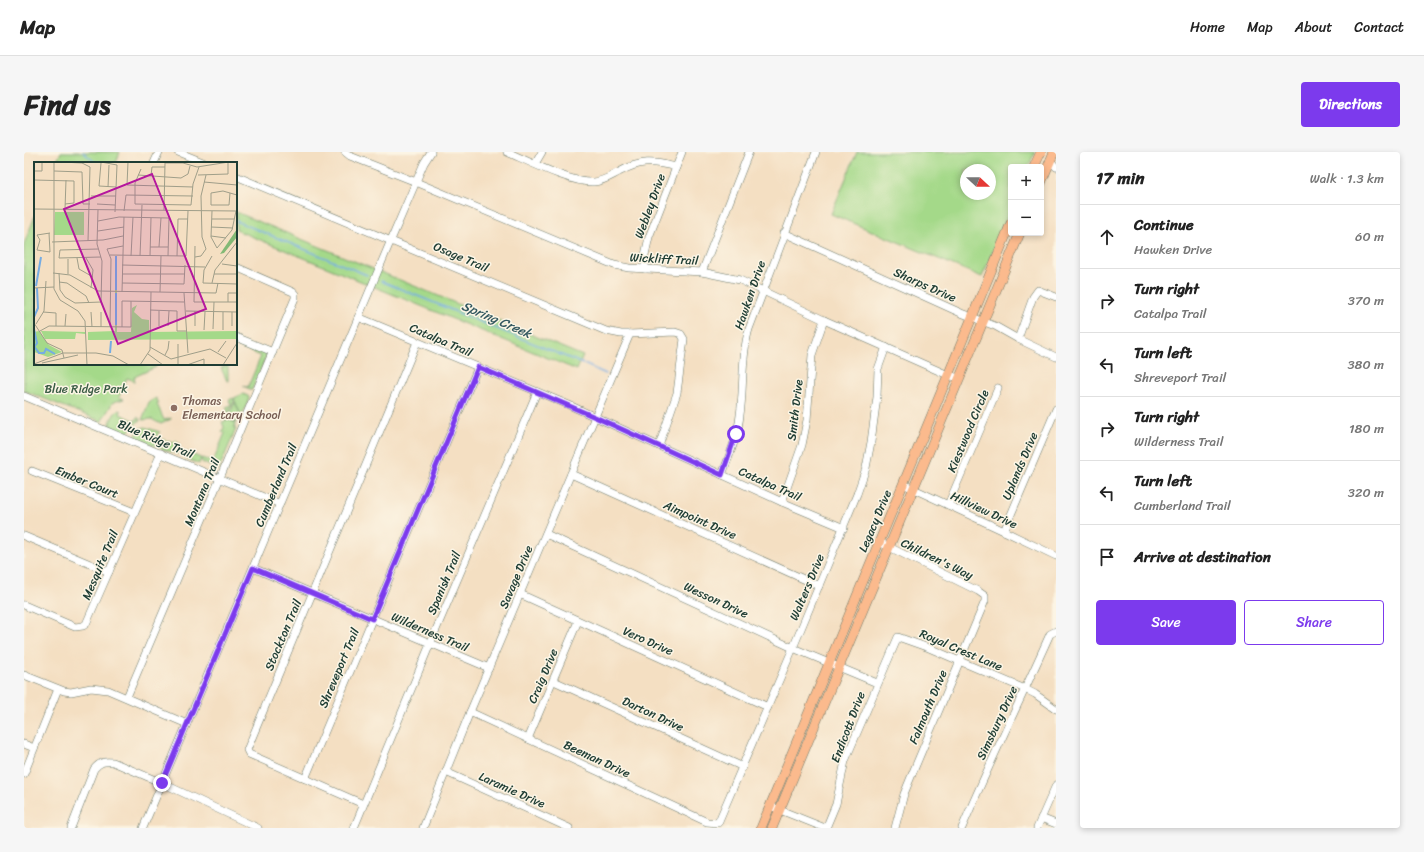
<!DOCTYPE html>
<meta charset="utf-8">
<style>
:root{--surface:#fff;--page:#f6f6f6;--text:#222;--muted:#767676;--line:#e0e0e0;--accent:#7c3aed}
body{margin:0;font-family:Sriracha,sans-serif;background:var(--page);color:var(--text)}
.controls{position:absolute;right:12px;top:12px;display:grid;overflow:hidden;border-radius:4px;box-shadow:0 2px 6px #0003}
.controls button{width:36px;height:36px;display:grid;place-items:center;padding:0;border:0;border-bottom:1px solid var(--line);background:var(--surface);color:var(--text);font:20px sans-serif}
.compass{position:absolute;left:936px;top:12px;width:36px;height:36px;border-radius:50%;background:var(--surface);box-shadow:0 2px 6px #0003;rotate:112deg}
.stop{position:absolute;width:12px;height:12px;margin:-9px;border:3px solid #7c3aed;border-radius:50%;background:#fff}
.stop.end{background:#7c3aed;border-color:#fff;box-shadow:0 1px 4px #0008}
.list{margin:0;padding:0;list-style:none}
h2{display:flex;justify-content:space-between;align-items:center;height:52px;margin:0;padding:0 16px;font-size:17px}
h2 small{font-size:13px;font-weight:400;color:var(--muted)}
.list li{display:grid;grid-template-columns:26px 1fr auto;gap:12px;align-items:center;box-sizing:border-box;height:64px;padding:0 16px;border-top:1px solid var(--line)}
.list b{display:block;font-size:15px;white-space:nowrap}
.list p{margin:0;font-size:13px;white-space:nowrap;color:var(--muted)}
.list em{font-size:13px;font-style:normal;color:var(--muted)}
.actions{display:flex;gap:8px;padding:12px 16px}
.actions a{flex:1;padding:9px 0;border:1px solid var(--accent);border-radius:4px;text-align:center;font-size:14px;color:var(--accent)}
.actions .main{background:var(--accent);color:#fff}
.icon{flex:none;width:22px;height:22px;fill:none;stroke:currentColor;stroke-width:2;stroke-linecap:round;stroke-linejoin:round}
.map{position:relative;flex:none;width:1032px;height:676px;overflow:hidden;border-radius:4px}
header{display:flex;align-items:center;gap:24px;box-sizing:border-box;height:56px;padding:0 20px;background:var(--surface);border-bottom:1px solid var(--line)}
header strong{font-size:19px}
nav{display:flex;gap:22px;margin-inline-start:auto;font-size:14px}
.intro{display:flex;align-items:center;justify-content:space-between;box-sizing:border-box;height:96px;padding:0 24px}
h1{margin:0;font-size:28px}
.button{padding:10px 18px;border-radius:4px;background:var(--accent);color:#fff;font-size:14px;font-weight:700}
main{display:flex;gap:24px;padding:0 24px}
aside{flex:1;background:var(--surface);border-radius:4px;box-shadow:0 2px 6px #0003}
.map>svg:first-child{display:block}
</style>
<header>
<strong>Map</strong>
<nav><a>Home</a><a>Map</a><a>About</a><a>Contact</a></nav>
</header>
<div class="intro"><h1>Find us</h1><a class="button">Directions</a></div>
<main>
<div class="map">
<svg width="1032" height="676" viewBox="0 0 1032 676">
<rect width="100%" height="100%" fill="#fcf5e5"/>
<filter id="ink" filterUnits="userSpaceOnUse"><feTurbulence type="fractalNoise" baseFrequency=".025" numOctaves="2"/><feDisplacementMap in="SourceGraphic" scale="8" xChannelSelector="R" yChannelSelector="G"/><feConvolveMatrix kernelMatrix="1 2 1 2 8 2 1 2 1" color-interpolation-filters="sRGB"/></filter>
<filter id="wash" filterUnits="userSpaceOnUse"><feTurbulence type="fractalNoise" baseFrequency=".012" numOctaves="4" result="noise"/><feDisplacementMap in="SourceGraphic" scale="16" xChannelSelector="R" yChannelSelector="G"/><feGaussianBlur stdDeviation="0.9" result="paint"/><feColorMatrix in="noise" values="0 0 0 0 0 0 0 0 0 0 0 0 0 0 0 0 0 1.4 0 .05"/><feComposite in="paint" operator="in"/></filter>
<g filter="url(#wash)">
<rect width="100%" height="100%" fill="#f4dfc2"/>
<g fill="#a4d989" stroke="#628b5e" fill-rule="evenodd">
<path d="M37 0H96L92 11H32Z"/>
<path d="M833 0H1011L1004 15H987V56L958 125 807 62ZM942 18H966V42H942Z"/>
<path d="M212 60 559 204 553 218 212 78Z"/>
<path d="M11 64V212H131L132 215 110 225 111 229 103 226 99 235 95 236 98 238 95 245 100 247 89 250 77 270 74 268 1 239 0 241V92Z"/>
<path d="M214 190 242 201 243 202 228 238 219 234 224 235 237 204 212 194V191Z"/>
<path d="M204 213V229H203L197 216Z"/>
<path d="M219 242 224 244 225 246 219 262 216 261 210 246Z"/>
<path d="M132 246 135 251 133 252 140 268 147 266V267L137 272 127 267 118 268 125 250Z"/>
<path d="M209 246 210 249 202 267 201 268 199 262 204 260 202 255 207 253 205 248Z"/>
<path d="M211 250 216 262 212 270 204 267Z"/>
<path d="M95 258 97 259 96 262 112 269 113 265 117 268C110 271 108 278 102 281L86 275C85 270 90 260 95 258Z"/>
<path d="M204 268 212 271 210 276 212 277 195 317 179 311 177 308 178 306 189 310 201 281 198 280 200 275 198 270Z"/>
<path d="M121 275 136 280 132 284 137 286 134 295 111 285 115 277Z"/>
<path d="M138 287 149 291 152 288 156 294 154 302 135 296Z"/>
<path d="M162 300 177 306 175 312 163 307 161 304Z"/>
</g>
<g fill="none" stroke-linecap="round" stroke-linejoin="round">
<g stroke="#75ace3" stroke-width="1.5">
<path d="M59 0 72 11"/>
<path d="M212 69 343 123"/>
<path d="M357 129 562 213 582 222"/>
</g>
</g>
</g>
<g filter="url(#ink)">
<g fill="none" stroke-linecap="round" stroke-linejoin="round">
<defs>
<g id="minor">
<path d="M154 0 181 11"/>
<path d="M321 0 326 4 392 30 590 113 605 116 678 120 716 128 800 168 924 223 935 226"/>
<path d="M483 0C504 9 549 32 570 30 580 29 587 24 595 20 617 8 629 9 652 15"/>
<path d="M1026 8 1032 15"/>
<path d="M130 11 135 0"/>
<path d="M511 12 518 0"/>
<path d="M212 24 582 179 597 182H606L651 180 657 182 660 187 653 241 635 294"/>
<path d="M760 81 937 161 971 174 994 187 1032 205"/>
<path d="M621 117V103L625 85 658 0"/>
<path d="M678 120 725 0"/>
<path d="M334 165 545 253 758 350 820 376"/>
<path d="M212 185 249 200"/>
<path d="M994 187 1009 145 1014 138 1032 145"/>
<path d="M0 244 256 352"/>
<path d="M8 319 110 360"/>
<path d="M547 322 795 434"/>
<path d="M698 323C705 304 714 284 716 263 720 236 717 203 725 177L792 0"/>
<path d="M879 332 980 379 1032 404"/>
<path d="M758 350 778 293 783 268 788 203 800 168"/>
<path d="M924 353 974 236"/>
<path d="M980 379 1032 257"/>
<path d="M522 382 769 496 853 531"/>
<path d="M0 384 85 420"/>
<path d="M855 390 954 439 961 444V449L889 620 880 642 871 676"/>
<path d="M229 416 465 516"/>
<path d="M496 442 744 555"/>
<path d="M0 453 51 475 59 474 62 472 137 301"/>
<path d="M0 523 40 539 47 540 67 536 84 538 163 572"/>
<path d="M530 529 719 615"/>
<path d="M103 545 196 326 271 146V142L269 140 212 115"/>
<path d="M446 560 683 670 694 671 769 496 833 342 842 316 847 290 853 245 854 217 862 195"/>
<path d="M504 587 554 469"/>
<path d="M0 592 10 596"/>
<path d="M422 620 545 676"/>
<path d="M0 622 34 537"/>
<path d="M281 627 454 215"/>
<path d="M339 652 225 602 223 598 393 190"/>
<path d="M746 654 801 676"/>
<path d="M1017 666 1032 672"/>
<path d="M47 676 70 617C76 610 80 609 89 610L138 631 234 676"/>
<path d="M119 676 367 88 400 11 407 0"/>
<path d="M330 676 406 492 513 240"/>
<path d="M399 676 446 560 606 182"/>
<path d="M802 676 812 652 821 609 874 485 905 496 1001 537 1011 542 1032 557"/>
<path d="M938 676C966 610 997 547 1026 482L1032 479"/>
<path d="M1013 676 1032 633"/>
</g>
<g id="major">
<path d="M1010 15 1017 0"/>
<path d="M1017 31 1030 0"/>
<path d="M737 676 987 71"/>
<path d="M748 676 996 81"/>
</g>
</defs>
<use href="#minor" stroke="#6a7666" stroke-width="8"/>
<use href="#major" stroke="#6a7666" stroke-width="10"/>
<use href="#minor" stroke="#fff" stroke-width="7"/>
<use href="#major" stroke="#fbba8d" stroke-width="9"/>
</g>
</g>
<g fill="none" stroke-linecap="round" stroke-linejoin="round" filter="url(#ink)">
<path stroke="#7c3aed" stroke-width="5" d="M138 631 229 416 348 467 454 215 571 265 698 323 712 282"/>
</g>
<circle fill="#8d6e63" stroke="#fcf5e5" stroke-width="1.5" cx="150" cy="256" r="4"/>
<g text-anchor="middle" stroke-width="3" stroke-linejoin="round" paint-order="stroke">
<g font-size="12" fill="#1f3d34" stroke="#fcf5e5">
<text transform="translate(626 54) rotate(-70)" y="4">Webley Drive</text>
<text transform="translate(437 105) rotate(23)" y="4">Osage Trail</text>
<text transform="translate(640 107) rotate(3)" y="4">Wickliff Trail</text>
<text transform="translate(901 133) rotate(24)" y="4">Sharps Drive</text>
<text transform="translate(726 143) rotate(-71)" y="4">Hawken Drive</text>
<text transform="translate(417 188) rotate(23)" y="4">Catalpa Trail</text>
<text transform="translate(771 258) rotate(-83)" y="4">Smith Drive</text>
<text transform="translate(944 279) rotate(-67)" y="4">Kiestwood Circle</text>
<text transform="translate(132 287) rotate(23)" y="4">Blue Ridge Trail</text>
<text transform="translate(996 314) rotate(-67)" y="4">Uplands Drive</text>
<text transform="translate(63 330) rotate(22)" y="4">Ember Court</text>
<text transform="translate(746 332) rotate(24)" y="4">Catalpa Trail</text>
<text transform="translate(252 333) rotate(-67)" y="4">Cumberland Trail</text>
<text transform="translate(178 340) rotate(-67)" y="4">Montana Trail</text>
<text transform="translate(960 358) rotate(25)" y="4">Hillview Drive</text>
<text transform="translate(676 368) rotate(24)" y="4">Aimpoint Drive</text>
<text transform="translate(851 369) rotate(-67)" y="4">Legacy Drive</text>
<text transform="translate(913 407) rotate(26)" y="4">Children's Way</text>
<text transform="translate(76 413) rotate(-67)" y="4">Mesquite Trail</text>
<text transform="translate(492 425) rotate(-67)" y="4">Savage Drive</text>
<text transform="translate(420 431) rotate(-67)" y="4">Spanish Trail</text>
<text transform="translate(783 435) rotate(-67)" y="4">Walters Drive</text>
<text transform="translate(692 448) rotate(25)" y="4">Wesson Drive</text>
<text transform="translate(406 480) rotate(23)" y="4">Wilderness Trail</text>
<text transform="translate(259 483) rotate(-67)" y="4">Stockton Trail</text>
<text transform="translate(624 489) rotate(24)" y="4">Vero Drive</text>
<text transform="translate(937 498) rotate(23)" y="4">Royal Crest Lane</text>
<text transform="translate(315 516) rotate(-67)" y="4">Shreveport Trail</text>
<text transform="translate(519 524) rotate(-67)" y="4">Craig Drive</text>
<text transform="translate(904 555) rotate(-67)" y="4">Falmouth Drive</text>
<text transform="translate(629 562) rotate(25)" y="4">Darton Drive</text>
<text transform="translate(973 571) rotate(-65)" y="4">Simsbury Drive</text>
<text transform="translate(824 575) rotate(-69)" y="4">Endicott Drive</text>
<text transform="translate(573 607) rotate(25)" y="4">Beeman Drive</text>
<text transform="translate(488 638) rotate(24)" y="4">Laramie Drive</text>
</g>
<g font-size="12" fill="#3a5c45" stroke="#fcf5e5">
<text x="62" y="241">Blue Ridge Park</text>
</g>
<g font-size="12" fill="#785e54" stroke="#fcf5e5" text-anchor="start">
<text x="158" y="253">Thomas<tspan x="158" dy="14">Elementary School</tspan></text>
</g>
<g font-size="13" font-style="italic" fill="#345960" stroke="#fcf5e5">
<text transform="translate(473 167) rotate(23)" y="5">Spring Creek</text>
</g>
</g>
<g transform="translate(10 10)">
<rect width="203" height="203" fill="#f4dfc2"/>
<path d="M21 50H50V73H20ZM81 98H83V170H97L98 146 103 143 100 150 108 157 115 158V170L203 169V177L54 178V170L81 169ZM5 169 15 183 28 190 14 195 0 190V170ZM7 169 51 170V172L42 171 41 177H11Z" fill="#a4d989"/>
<path d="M203 67V75L190 91 186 92Z" fill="#83b975"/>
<path fill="none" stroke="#75ace3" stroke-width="2" d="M2 124 7 95M82 128V94M82 131V163M0 155 4 146 3 126M0 167 3 181 1 184M0 184 5 191H10L12 187 21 192M76 191 77 179"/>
<path fill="none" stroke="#9f9e89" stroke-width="1" d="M20 0V127L26 138 44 149 51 159 53 203M27 0 48 1 56 5 54 79M67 0 83 3 81 50M94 0 93 23 159 25M67 1 65 24 82 25M131 1H149L163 5 195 0M107 7 101 21V42L157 43 159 22 165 5M0 9H8V0M20 9 48 10 49 42H56M104 13 147 16 154 12 156 4M164 13 194 12V1M117 14 118 5H131M0 18 40 19V41L31 42M170 20 203 23M74 25 75 3M196 31 195 43H177V31L189 29 203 33M57 34H82M63 42 81 43M0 47 203 49M31 47 32 18M130 48 131 1M90 49 92 33 159 34M178 49 177 75 183 86 198 68 202 49M178 57H200M64 59 85 55 135 56 134 94M177 65 199 66M64 69 90 65M15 71 16 90M3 73 16 71M3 73 6 78 3 88M177 74 192 76M18 80 69 78 89 74M161 84 160 140H203M116 85H134M125 85 127 56M64 87 26 88 25 96 67 95M3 88 16 90M76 93 152 94 154 49M97 94 99 55M106 94 108 43M116 94 117 56M143 94 144 57H154M178 94 170 108 169 121 203 122M161 95 167 94 172 87 168 75 167 34 172 13M43 96 45 107 59 115M52 96 59 108 57 126M34 97V112M0 100V114M188 102 203 104M88 103 171 105M19 111 36 113 64 129 182 131 184 121M25 111 26 128 31 135 41 141 67 140 68 99 63 82 64 48M88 112H151M180 112H203M25 120 33 121 52 134 55 141M88 121 150 122 151 103M178 121 181 108 203 80M0 126 20 125M88 130 90 55M126 130 127 94M150 131 154 191M194 140V131H203M116 148 143 149V169H152M125 149V164M152 149 203 150M9 150 22 151V164M57 150 58 165M67 150V165M0 161 13 181 28 188 30 196M2 162 10 149 12 119M31 164 32 152M134 164 135 149M161 164V149M198 164V150M76 165 77 97 73 87 89 84M88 165V139L150 140M179 167 180 140M170 168 171 150M189 168V150M6 169 15 164 97 165V139M144 182V203M116 185 137 197 176 187 192 196M184 190 192 179M114 192 129 203M131 193 134 187 135 179M8 201 44 193M0 202 29 191H62L79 194 95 203M106 203 116 188 117 130M153 203 170 197V203M189 203 203 181"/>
<path fill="#b5179e" fill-opacity="0.15" stroke="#b5179e" stroke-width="2" d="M118 12 172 147 84 182 30 47Z"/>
<rect width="203" height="203" fill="none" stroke="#1f3d34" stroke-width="2"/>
</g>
</svg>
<div class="controls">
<button>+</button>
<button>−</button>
</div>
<svg class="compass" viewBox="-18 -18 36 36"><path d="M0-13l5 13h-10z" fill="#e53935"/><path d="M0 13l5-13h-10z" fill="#767676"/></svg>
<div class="stop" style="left:712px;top:282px"></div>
<div class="stop end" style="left:138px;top:631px"></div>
</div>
<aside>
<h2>17 min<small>Walk · 1.3 km</small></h2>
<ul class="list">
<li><svg class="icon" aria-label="ahead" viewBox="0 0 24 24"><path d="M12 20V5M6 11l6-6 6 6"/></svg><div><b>Continue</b><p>Hawken Drive</p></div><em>60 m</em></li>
<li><svg class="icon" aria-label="right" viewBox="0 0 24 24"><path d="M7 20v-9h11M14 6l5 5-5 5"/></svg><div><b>Turn right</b><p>Catalpa Trail</p></div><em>370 m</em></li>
<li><svg class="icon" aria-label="left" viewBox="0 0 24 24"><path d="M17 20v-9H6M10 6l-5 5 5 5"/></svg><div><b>Turn left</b><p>Shreveport Trail</p></div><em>380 m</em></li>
<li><svg class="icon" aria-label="right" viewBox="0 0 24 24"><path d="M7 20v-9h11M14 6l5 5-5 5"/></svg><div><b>Turn right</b><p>Wilderness Trail</p></div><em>180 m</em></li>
<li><svg class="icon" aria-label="left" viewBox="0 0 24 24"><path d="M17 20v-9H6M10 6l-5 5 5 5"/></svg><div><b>Turn left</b><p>Cumberland Trail</p></div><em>320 m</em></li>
<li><svg class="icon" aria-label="arrive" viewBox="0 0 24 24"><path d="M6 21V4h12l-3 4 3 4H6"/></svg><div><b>Arrive at destination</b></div></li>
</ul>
<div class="actions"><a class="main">Save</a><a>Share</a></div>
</aside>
</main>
